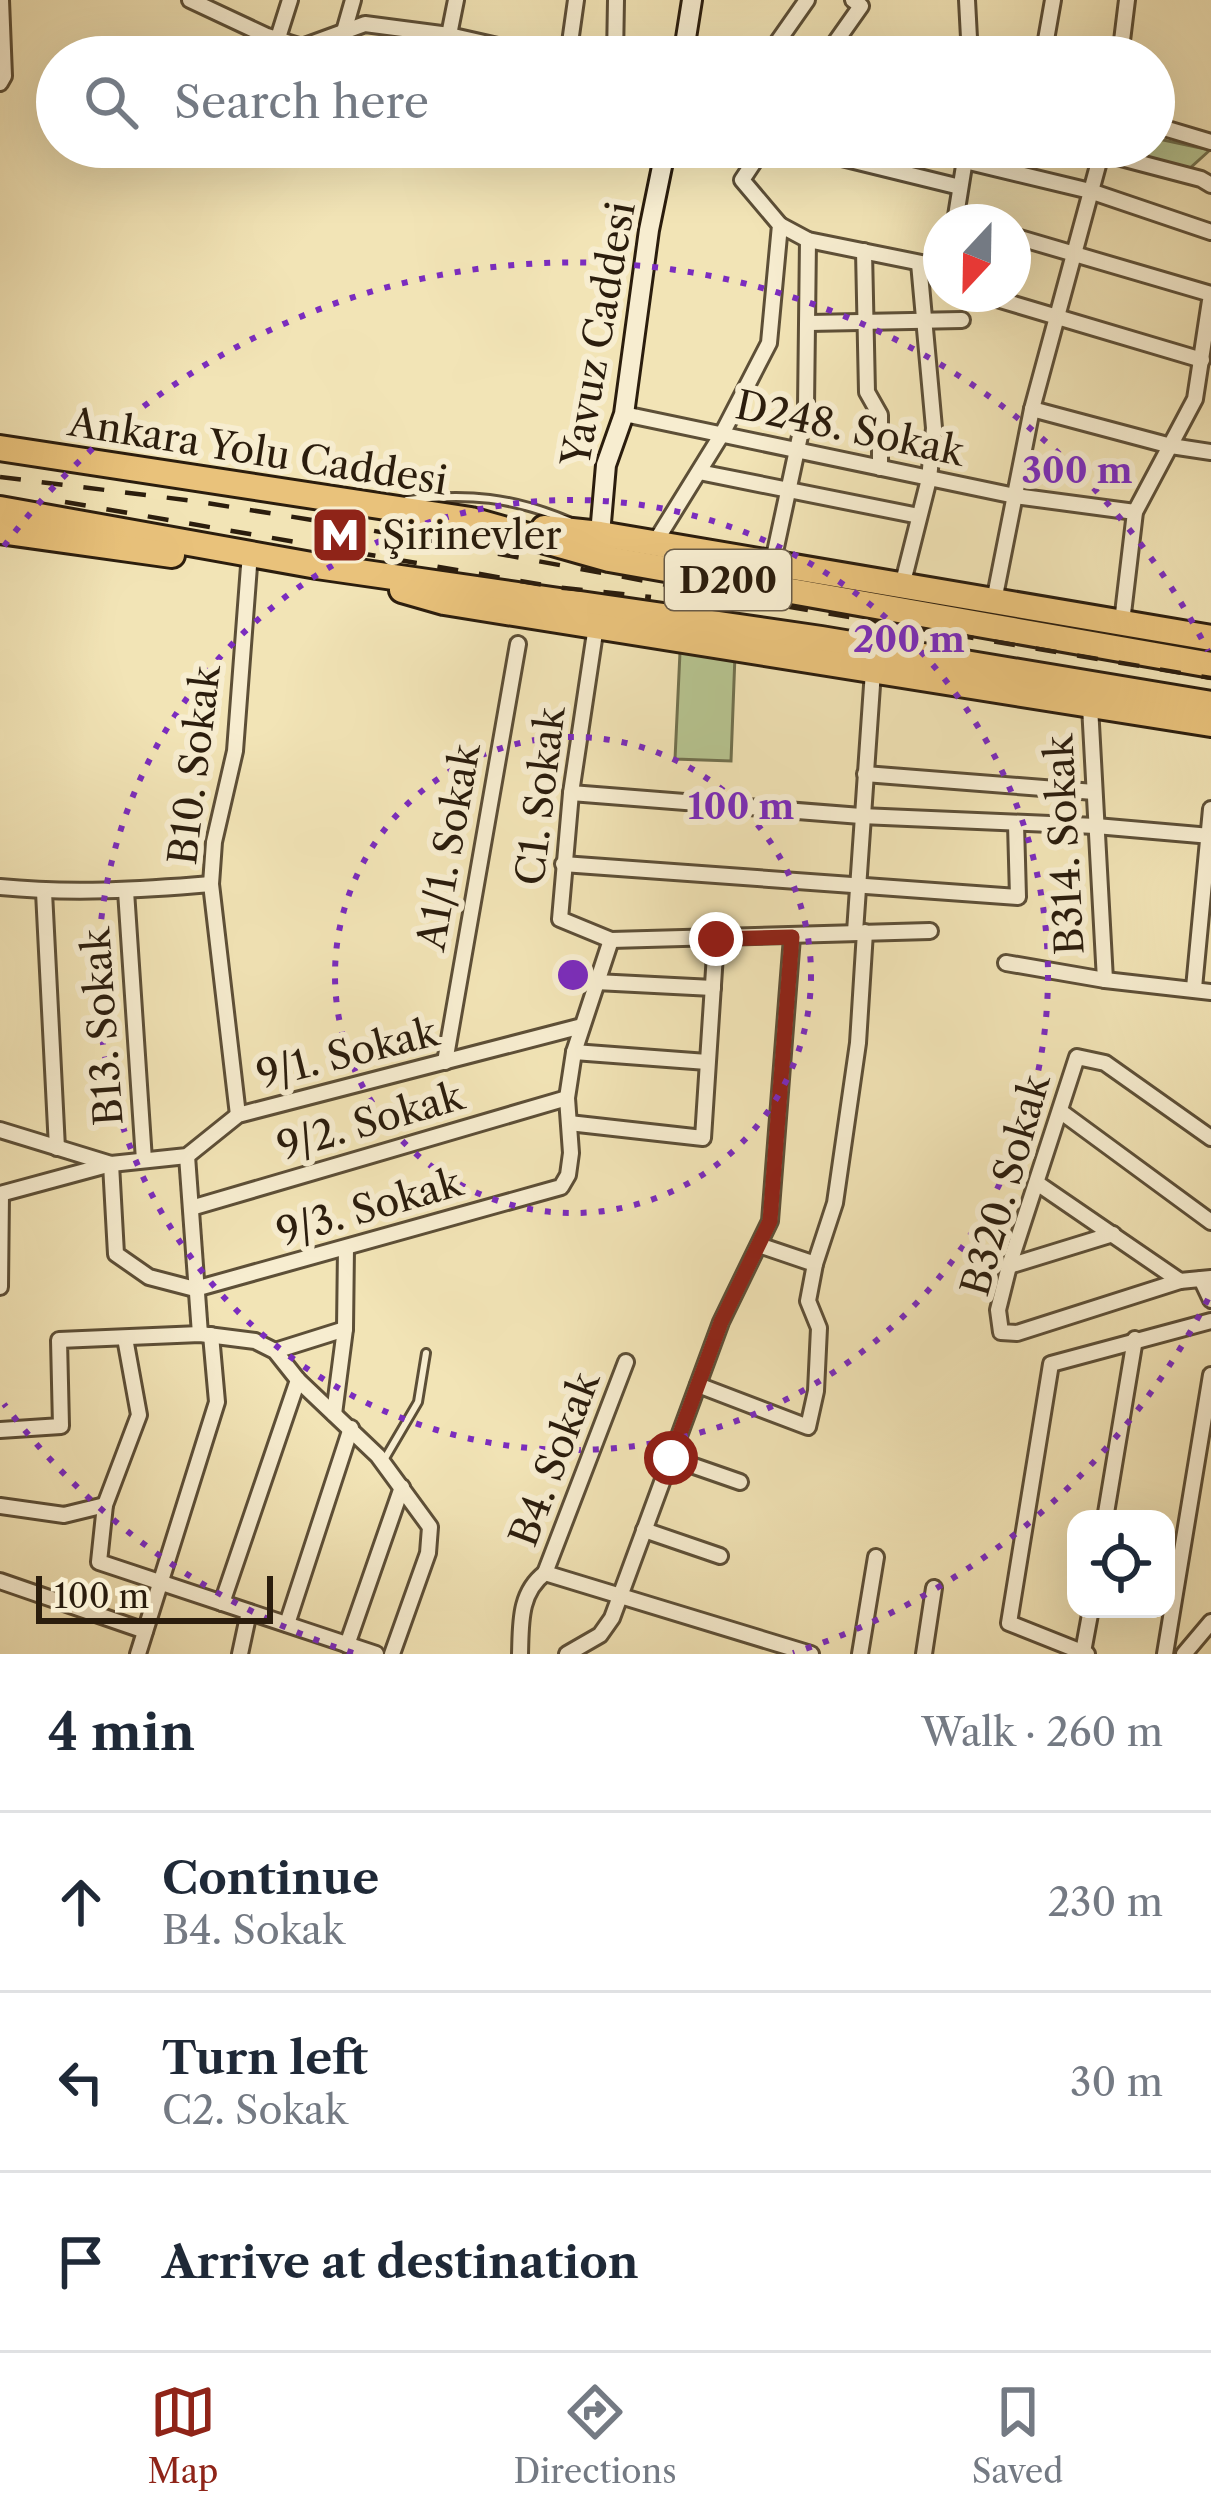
<!DOCTYPE html>
<meta charset="utf-8">
<style>
:root{--surface:#fff;--page:#f6f6f7;--text:#1f2937;--muted:#747a83;--line:#e0e1e3;--accent:#8f2418}
body{margin:0;font-family:"Libre Caslon Text",serif;background:var(--page);color:var(--text)}
.controls{position:absolute;right:36px;bottom:36px;display:grid;overflow:hidden;border-radius:24px;box-shadow:0 12px 48px #0002}
.controls button{width:108px;height:108px;display:grid;place-items:center;padding:0;border:0;border-bottom:3px solid var(--line);background:var(--surface);color:var(--text);font:60px sans-serif}
.compass{position:absolute;left:923px;top:204px;width:108px;height:108px;border-radius:50%;background:var(--surface);box-shadow:0 12px 48px #0002;rotate:202deg}
.scale{position:absolute;left:36px;bottom:30px;width:237px;box-sizing:border-box;padding-left:12px;border:6px solid #2b1d0d;border-top:0;font-size:33px;line-height:42px;white-space:nowrap;color:#2b1d0d;-webkit-text-stroke:9px #f7edd0;paint-order:stroke}
.stop{position:absolute;width:36px;height:36px;margin:-27px;border:9px solid #8f2418;border-radius:50%;background:#fff}
.stop.end{background:#8f2418;border-color:#fff;box-shadow:0 3px 12px #0008}
.list{margin:0;padding:0;list-style:none}
h2{display:flex;justify-content:space-between;align-items:center;height:156px;margin:0;padding:0 48px;font-size:51px}
h2 small{font-size:39px;font-weight:400;color:var(--muted)}
.list li{display:grid;grid-template-columns:78px 1fr auto;gap:36px;align-items:center;box-sizing:border-box;height:180px;padding:0 48px;border-top:3px solid var(--line)}
.list b{display:block;font-size:45px;white-space:nowrap}
.list p{margin:0;font-size:39px;white-space:nowrap;color:var(--muted)}
.list em{font-size:39px;font-style:normal;color:var(--muted)}
.icon{flex:none;width:66px;height:66px;fill:none;stroke:currentColor;stroke-width:2;stroke-linecap:round;stroke-linejoin:round}
.map{position:relative;flex:none;width:1211px;height:1654px;overflow:hidden}
.search{position:absolute;background:var(--surface);box-shadow:0 12px 48px #0002;left:36px;right:36px;top:36px;height:132px;display:flex;align-items:center;gap:30px;box-sizing:border-box;padding:0 42px;border-radius:66px;color:var(--muted);font-size:45px}
.sheet{height:696px;background:var(--surface)}
nav{display:flex;justify-content:space-around;align-items:center;box-sizing:border-box;height:168px;border-top:3px solid var(--line);background:var(--surface);font-size:33px;color:var(--muted)}
nav a{display:grid;justify-items:center;gap:6px}
nav .on{color:var(--accent)}
.map>svg:first-child{display:block}
</style>
<div class="map">
<svg width="1211" height="1654" viewBox="0 0 1211 1654">
<rect width="100%" height="100%" fill="#f2e4b6"/>
<filter id="stains"><feTurbulence type="fractalNoise" baseFrequency=".00167" numOctaves="4"/><feColorMatrix values="0 0 0 0 .2 0 0 0 0 .09 0 0 0 0 .02 0 0 0 .5 -.17"/></filter>
<radialGradient id="worn" r=".72"><stop offset=".6" stop-color="#630" stop-opacity="0"/><stop offset="1" stop-color="#630" stop-opacity=".3"/></radialGradient>
<g fill="#b7c591" stroke="#71714f" stroke-width="3">
<path d="M1154 138 1210 150 1190 168 1123 153 1122 147H1154Z"/>
<path d="M680 652 735 655 731 761 675 759Z"/>
</g>
<g fill="none" stroke-linecap="round" stroke-linejoin="round">
<defs>
<g id="lane">
<path d="M407 500C468 493 512 497 569 521"/>
<path d="M384 1460 418 1402 426 1353"/>
</g>
<g id="street">
<path d="M190 0 267 36 302 47 365 24 449 35 546 57"/>
<path d="M967 0 970 57"/>
<path d="M343 35 353 0"/>
<path d="M449 35 456 0"/>
<path d="M278 38 290 0"/>
<path d="M568 57 576 0"/>
<path d="M615 57 616 0"/>
<path d="M767 57 807 0"/>
<path d="M825 57 861 6 853 0"/>
<path d="M1043 57 1053 0"/>
<path d="M1120 57 1127 0"/>
<path d="M0 83 4 76 1 0"/>
<path d="M1154 125 1211 142"/>
<path d="M797 147 960 187"/>
<path d="M1079 147 1201 179 1211 185"/>
<path d="M965 161 1090 191 1211 232"/>
<path d="M955 222 967 147"/>
<path d="M780 225 808 240 941 267"/>
<path d="M1013 236 1211 294 1195 399 1135 512 1122 622"/>
<path d="M864 251 867 392 880 415V468"/>
<path d="M980 294 1202 360"/>
<path d="M809 323 962 320"/>
<path d="M1032 409 1171 446 1211 452"/>
<path d="M624 414 1015 496 1135 512"/>
<path d="M699 472 919 516"/>
<path d="M654 544 722 434 769 343 780 225 742 180 764 147"/>
<path d="M772 566 806 408 808 240"/>
<path d="M902 586 929 479 934 428 919 263"/>
<path d="M994 601 1032 409 1103 147"/>
<path d="M596 626 571 793 560 919 611 940 930 931"/>
<path d="M1090 706 1105 980"/>
<path d="M865 774 1094 792"/>
<path d="M571 793 861 816 1096 826 1211 836"/>
<path d="M563 864 1018 897 1016 824"/>
<path d="M0 887C71 894 140 890 211 884"/>
<path d="M126 891 144 1160"/>
<path d="M44 892 57 1148"/>
<path d="M855 932 873 671"/>
<path d="M1006 963 1105 980 1211 992"/>
<path d="M596 982 713 988"/>
<path d="M1194 988 1211 809"/>
<path d="M574 1052 707 1062"/>
<path d="M445 1062 518 644"/>
<path d="M1060 1111 1211 1222"/>
<path d="M238 1115 211 884 214 842 235 751 249 566"/>
<path d="M569 1123 703 1138 716 939"/>
<path d="M0 1130 111 1164 116 1254 149 1277 195 1289 561 1187 568 1175 571 1153 567 1098 574 1052 611 940"/>
<path d="M187 1156 200 1334"/>
<path d="M1037 1183 1180 1281 1211 1278"/>
<path d="M0 1194 111 1164 187 1156 238 1115 582 1026"/>
<path d="M191 1208 567 1098"/>
<path d="M759 1245 815 1264"/>
<path d="M1009 1266 1113 1234"/>
<path d="M1201 1279 1211 1300"/>
<path d="M1180 1281 1017 1333 1001 1332 998 1310 1009 1266 1077 1057 1105 1063 1211 1138"/>
<path d="M0 1287 1 1194"/>
<path d="M125 1338 139 1415 105 1505 99 1562 376 1654"/>
<path d="M275 1351 345 1329"/>
<path d="M698 1385 808 1427 816 1391 819 1328 808 1301 815 1264 835 1203 858 1043 865 932"/>
<path d="M334 1414 345 1329 346 1248"/>
<path d="M0 1430 61 1426 59 1340 200 1334 255 1341 275 1351 298 1380 378 1456 430 1527 428 1553 392 1654"/>
<path d="M671 1458 740 1482"/>
<path d="M0 1506 64 1515 105 1505"/>
<path d="M1105 1519 1135 1339"/>
<path d="M644 1530 720 1556"/>
<path d="M545 1573 811 1654"/>
<path d="M545 1573 626 1362"/>
<path d="M0 1581 145 1631"/>
<path d="M222 1603 298 1380"/>
<path d="M287 1624 351 1428"/>
<path d="M347 1645 402 1487"/>
<path d="M1083 1652 1091 1609"/>
<path d="M138 1654 217 1402 211 1335"/>
<path d="M240 1654 249 1612"/>
<path d="M520 1654C521 1623 519 1593 545 1573"/>
<path d="M567 1654 600 1635 612 1618 721 1322 770 1221 792 937"/>
<path d="M860 1654 876 1557"/>
<path d="M924 1654 934 1588"/>
<path d="M1087 1654 1009 1623 1051 1364 1211 1321"/>
<path d="M1165 1654 1211 1375"/>
<path d="M1184 1654 1211 1622"/>
</g>
<g id="secondary">
<path d="M683 57 692 0"/>
<path d="M600 534 606 465 624 414 649 230 666 147"/>
</g>
<g id="highway">
<path d="M0 448 471 520 609 559 1211 665"/>
<path d="M0 509 317 566 821 639 1211 704"/>
<path d="M544 528 600 534 1211 638"/>
<path d="M0 531 172 555"/>
<path d="M402 590 444 602 1211 724"/>
</g>
</defs>
<use href="#lane" stroke="#5d4f37" stroke-width="12"/>
<use href="#street" stroke="#5d4f37" stroke-width="20"/>
<use href="#secondary" stroke="#2b1d0d" stroke-width="24"/>
<use href="#highway" stroke="#2b1d0d" stroke-width="30"/>
<use href="#lane" stroke="#f7edd0" stroke-width="6"/>
<use href="#street" stroke="#f7edd0" stroke-width="14"/>
<use href="#secondary" stroke="#f7edd0" stroke-width="18"/>
<use href="#highway" stroke="#e9c27b" stroke-width="24"/>
<g stroke="#2b1d0d" stroke-width="4.5" stroke-dasharray="21 21" stroke-linecap="butt">
<path d="M0 477 194 501 337 524 754 601 1211 678"/>
<path d="M65 502 555 587 651 597"/>
</g>
</g>
<g fill="none" stroke-linecap="round" stroke-linejoin="round">
<path stroke="#8f2418" stroke-width="15" d="M671 1458 721 1322 770 1221 792 937 716 939"/>
</g>
<g fill="none" stroke="#7b2cbf" stroke-width="6" stroke-dasharray="6 12">
<circle cx="573" cy="975" r="238"/>
<circle cx="573" cy="975" r="475"/>
<path d="M1208 1299A713 713 0 0 1 793 1653M353 1653A713 713 0 0 1 4 1404M4 546A713 713 0 0 1 1208 651"/>
</g>
<defs>
<symbol id="metro-square" viewBox="-11 -11 22 22"><rect x="-9" y="-9" width="18" height="18" rx="4" fill="#8f2418" stroke="#f7edd0"/><path d="M-5.5 5V-5H-3L0 0L3-5H5.5V5H3V-.5L0 4L-3-.5V5Z" fill="#fff"/></symbol>
</defs>
<g fill-rule="evenodd">
<use href="#metro-square" x="307" y="502" width="66" height="66"/>
</g>
<g text-anchor="middle" stroke-width="12" stroke-linejoin="round" paint-order="stroke">
<rect fill="#f7edd0" stroke="#685b48" stroke-width="3" x="665" y="550" width="126" height="60" rx="9"/>
<g font-size="36" font-weight="bold" fill="#2b1d0d">
<text x="728" y="593">D200</text>
</g>
<g font-size="39" fill="#2b1d0d" stroke="#f7edd0">
<text transform="translate(598 334) rotate(-80)" y="14">Yavuz Caddesi</text>
<text transform="translate(850 428) rotate(12)" y="14">D248. Sokak</text>
<text transform="translate(258 451) rotate(9)" y="14">Ankara Yolu Caddesi</text>
<text transform="translate(194 765) rotate(-83)" y="14">B10. Sokak</text>
<text transform="translate(540 796) rotate(-83)" y="14">C1. Sokak</text>
<text transform="translate(1064 845) rotate(-93)" y="14">B314. Sokak</text>
<text transform="translate(448 847) rotate(-80)" y="14">A1/1. Sokak</text>
<text transform="translate(102 1027) rotate(-94)" y="14">B13. Sokak</text>
<text transform="translate(347 1053) rotate(-14)" y="14">9/1. Sokak</text>
<text transform="translate(370 1121) rotate(-16)" y="14">9/2. Sokak</text>
<text transform="translate(1005 1185) rotate(-74)" y="14">B320. Sokak</text>
<text transform="translate(369 1207) rotate(-16)" y="14">9/3. Sokak</text>
<text transform="translate(554 1459) rotate(-69)" y="14">B4. Sokak</text>
</g>
<g font-size="39" fill="#2b1d0d" stroke="#f7edd0" text-anchor="start">
<text x="382" y="549">Şirinevler</text>
</g>
</g>
<circle cx="573" cy="975" r="18" fill="#7b2cbf" stroke="#f7edd0" stroke-width="6"/>
<g font-size="36" text-anchor="middle" font-weight="bold" fill="#7b2cbf" stroke="#f7edd0" stroke-width="12" stroke-linejoin="round" paint-order="stroke">
<text x="1077" y="483">300 m</text>
<text x="909" y="652">200 m</text>
<text x="741" y="819">100 m</text>
</g>
<rect width="100%" height="100%" filter="url(#stains)"/>
<rect width="100%" height="100%" fill="url(#worn)"/>
</svg>
<div class="controls">
<button><svg class="icon" aria-label="locate" viewBox="0 0 24 24"><circle cx="12" cy="12" r="6"/><path d="M12 2v4M12 18v4M2 12h4M18 12h4"/></svg></button>
</div>
<svg class="compass" viewBox="-18 -18 36 36"><path d="M0-13l5 13h-10z" fill="#e53935"/><path d="M0 13l5-13h-10z" fill="#747a83"/></svg>
<div class="scale">100 m</div>
<div class="stop" style="left:671px;top:1458px"></div>
<div class="stop end" style="left:716px;top:939px"></div>
<div class="search"><svg class="icon" aria-label="search" viewBox="0 0 24 24"><circle cx="10" cy="10" r="6"/><path d="M15 15l6 6"/></svg>Search here</div>
</div>
<section class="sheet">
<h2>4 min<small>Walk · 260 m</small></h2>
<ul class="list">
<li><svg class="icon" aria-label="ahead" viewBox="0 0 24 24"><path d="M12 20V5M6 11l6-6 6 6"/></svg><div><b>Continue</b><p>B4. Sokak</p></div><em>230 m</em></li>
<li><svg class="icon" aria-label="left" viewBox="0 0 24 24"><path d="M17 20v-9H6M10 6l-5 5 5 5"/></svg><div><b>Turn left</b><p>C2. Sokak</p></div><em>30 m</em></li>
<li><svg class="icon" aria-label="arrive" viewBox="0 0 24 24"><path d="M6 21V4h12l-3 4 3 4H6"/></svg><div><b>Arrive at destination</b></div></li>
</ul>
</section>
<nav>
<a class="on"><svg class="icon" aria-label="map" viewBox="0 0 24 24"><path d="M3 6l6-2 6 2 6-2v14l-6 2-6-2-6 2zM9 4v14M15 6v14"/></svg>Map</a>
<a><svg class="icon" aria-label="directions" viewBox="0 0 24 24"><path d="M12 3l9 9-9 9-9-9zM9 14v-3h6M13 9l2 2-2 2"/></svg>Directions</a>
<a><svg class="icon" aria-label="saved" viewBox="0 0 24 24"><path d="M7 4h10v16l-5-4-5 4z"/></svg>Saved</a>
</nav>
